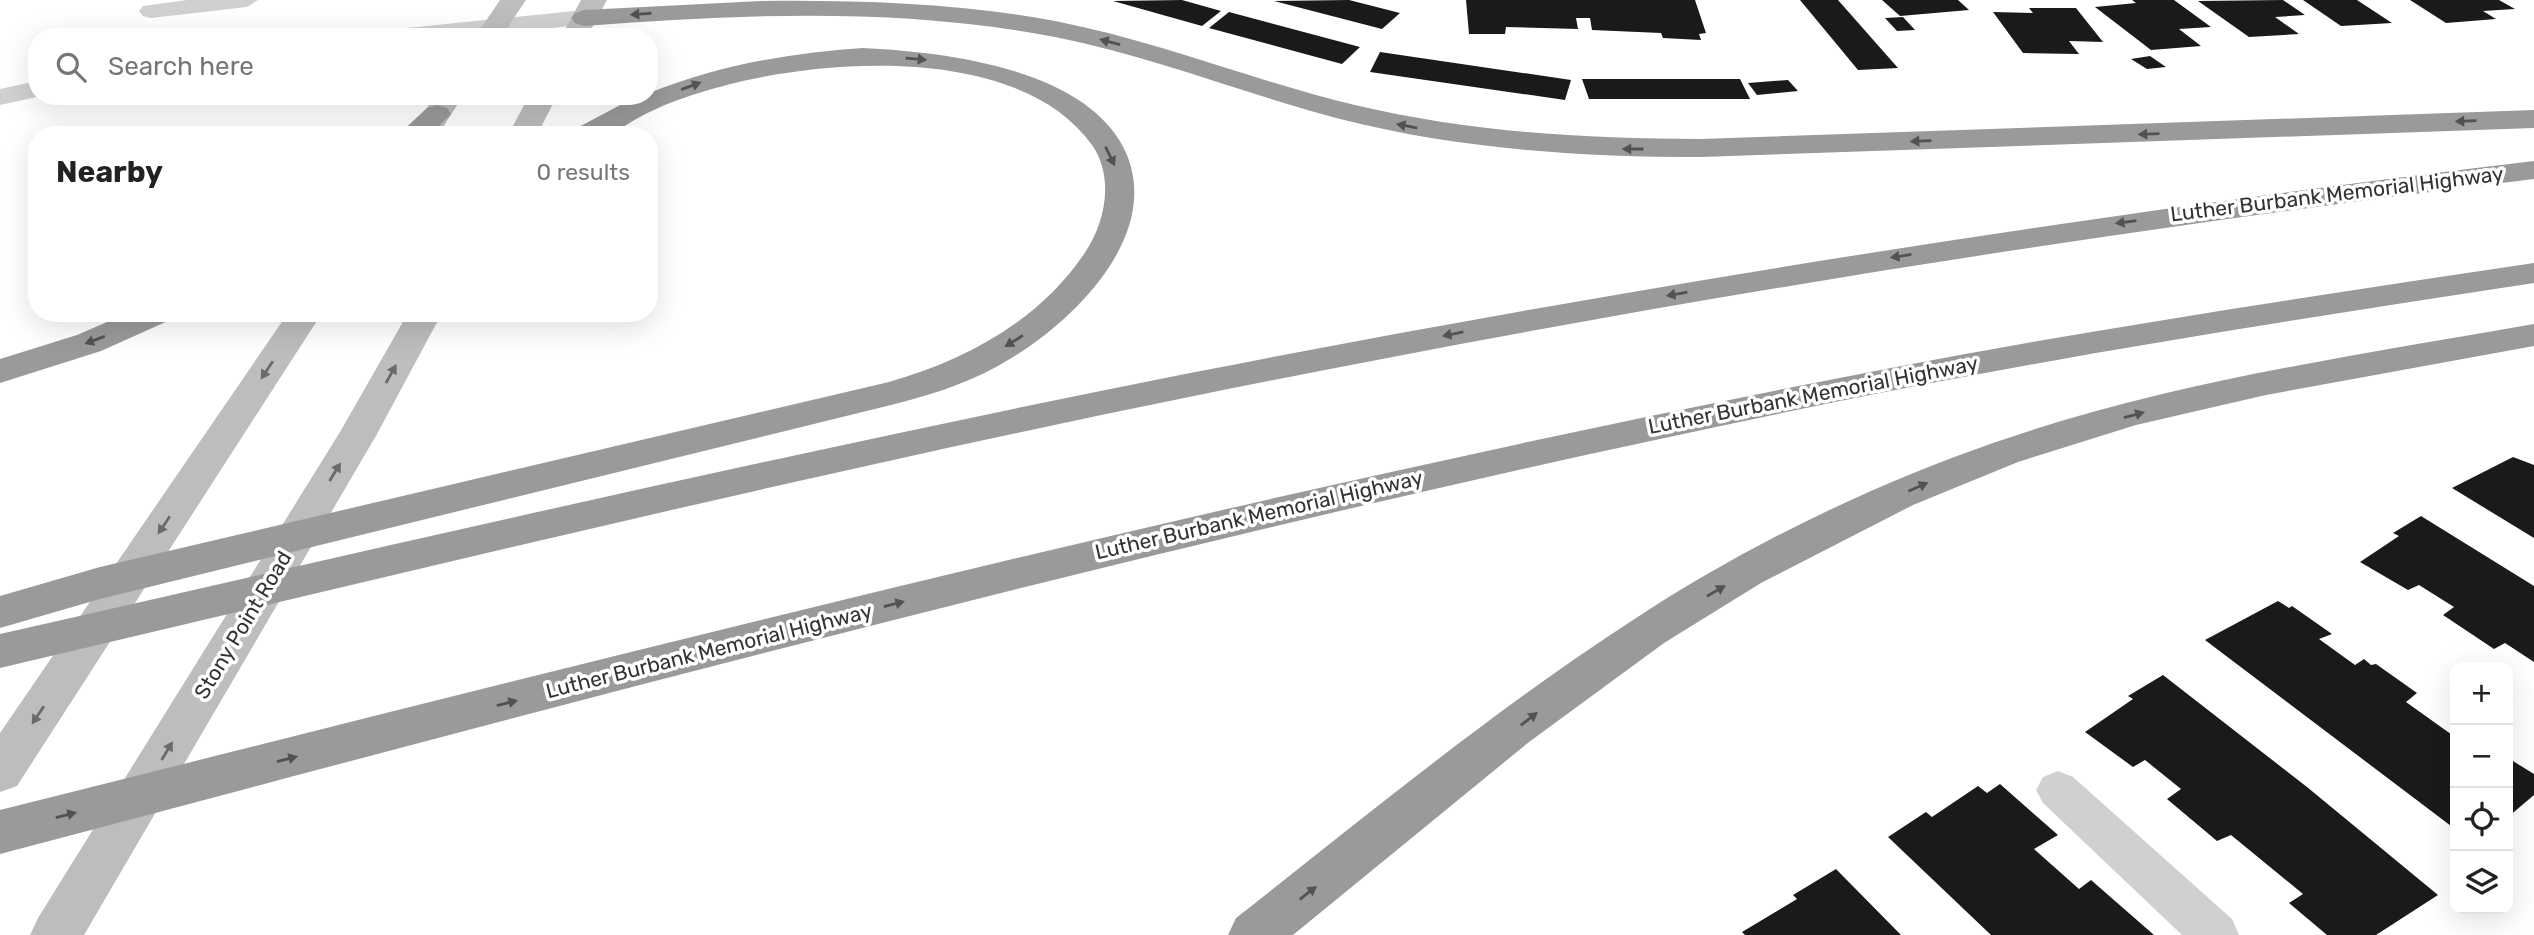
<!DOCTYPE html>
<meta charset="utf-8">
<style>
:root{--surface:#fff;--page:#f6f6f6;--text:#222;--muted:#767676;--line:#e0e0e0}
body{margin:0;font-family:Rubik,sans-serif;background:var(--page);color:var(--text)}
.controls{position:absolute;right:21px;bottom:21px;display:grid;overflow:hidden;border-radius:14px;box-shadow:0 7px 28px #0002}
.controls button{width:63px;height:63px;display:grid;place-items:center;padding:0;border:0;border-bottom:2px solid var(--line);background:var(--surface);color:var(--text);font:35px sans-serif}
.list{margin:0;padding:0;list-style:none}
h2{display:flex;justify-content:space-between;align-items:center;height:91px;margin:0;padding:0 28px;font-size:30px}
h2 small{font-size:23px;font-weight:400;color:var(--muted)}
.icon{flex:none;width:38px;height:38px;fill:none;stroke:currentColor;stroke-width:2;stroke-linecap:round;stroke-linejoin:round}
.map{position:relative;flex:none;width:2534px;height:935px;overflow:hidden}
.search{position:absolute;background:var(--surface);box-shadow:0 7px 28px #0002;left:28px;top:28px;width:630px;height:77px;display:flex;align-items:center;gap:18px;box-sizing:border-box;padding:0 24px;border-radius:28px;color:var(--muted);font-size:26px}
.panel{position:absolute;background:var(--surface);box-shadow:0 7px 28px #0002;left:28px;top:126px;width:630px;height:196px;border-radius:28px}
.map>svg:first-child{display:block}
</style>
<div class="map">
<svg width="2534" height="935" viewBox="0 0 2534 935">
<rect width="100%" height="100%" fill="#fff"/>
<g fill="#1a1a1a">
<path d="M1182 0 1221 11 1202 26 1113 1Z"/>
<path d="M1349 0 1400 13 1382 29 1274 1Z"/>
<path d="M1466 0H1695L1706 33 1699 34 1701 40 1663 38 1661 33 1592 30 1590 18H1576L1578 29 1506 27 1505 34H1469Z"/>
<path d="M1800 0H1838L1898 68 1858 70Z"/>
<path d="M1882 0H1958L1969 10 1900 16Z"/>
<path d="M2132 0H2174L2211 27 2179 29 2201 46 2151 50 2095 7 2136 3Z"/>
<path d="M2283 0 2305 15 2275 17 2299 34 2249 37 2198 1Z"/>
<path d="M2303 0H2357L2392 23 2341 26Z"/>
<path d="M2410 0H2499L2515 9 2483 11 2496 19 2446 23Z"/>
<path d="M2029 8H2076L2103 42 2069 41 2079 54 2023 53 1993 12 2033 13Z"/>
<path d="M1229 12 1360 47 1342 64 1209 28Z"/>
<path d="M1903 17 1915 30 1897 31 1885 18Z"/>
<path d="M1380 52 1571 80 1565 100 1370 72Z"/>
<path d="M2150 56 2166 67 2147 69 2131 59Z"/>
<path d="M1582 79H1740L1750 99H1589Z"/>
<path d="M1788 80 1798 91 1757 95 1748 83Z"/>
<path d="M2513 457 2534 465V538L2452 488Z"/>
<path d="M2421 516 2534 586V662L2505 643 2494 649 2443 615 2454 607 2419 585 2408 590 2360 562 2399 536 2393 533Z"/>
<path d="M2278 601 2289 608 2292 606 2332 634 2319 639 2355 665 2364 659 2371 665 2376 664 2417 693 2406 702 2455 737V829L2205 640Z"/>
<path d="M2163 675 2307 787 2438 895 2376 935H2327L2289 903 2303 894 2231 835 2217 841 2167 799 2181 789 2145 760 2133 767 2085 732 2133 699 2128 696Z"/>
<path d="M2508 758 2534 774V795L2508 817Z"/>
<path d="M2000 784 2058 835 2034 849 2079 889 2091 880 2154 935H1991L1888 837 1926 812 1932 817 1978 786 1987 793Z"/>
<path d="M1836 869 1901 935H1745L1742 932 1797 899 1793 895Z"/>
</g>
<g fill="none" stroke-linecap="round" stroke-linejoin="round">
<g fill="#d0d0d0" fill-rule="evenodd">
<path d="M187 0H258L247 7 151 18 143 16 139 11 143 6Z"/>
<path d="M2058 771 2073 777 2232 919 2239 935H2182L2043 803 2036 790 2043 777Z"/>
</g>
<g fill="#d0d0d0" fill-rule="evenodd">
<path d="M584 10 593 13 597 18 593 23 476 37H384L388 31 397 29Z"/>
<path d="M37 81V96H41L0 105V89Z"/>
</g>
<g fill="#bdbdbd" fill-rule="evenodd">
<path d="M500 0H526L501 37H475Z"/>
<path d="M581 0H607L587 37H561Z"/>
<path d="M435 96H463L438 135H409Z"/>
<path d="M529 96H557L537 135H508Z"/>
<path d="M288 313H322L17 786 0 792V733Z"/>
<path d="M408 313H442L377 434 84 935H30L38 918 340 432Z"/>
</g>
<g fill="#9a9a9a" fill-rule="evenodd">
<path d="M761 1C859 0 958 3 1055 21 1158 41 1254 81 1355 105 1469 132 1584 139 1701 139L2534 110V128L1701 157C1579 157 1458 149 1340 119 1244 94 1152 56 1055 37 900 7 741 14 584 26L575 23 571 18 575 13 584 10Z"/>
<path d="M863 48C944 52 1091 68 1127 155 1162 241 1064 331 996 367 963 385 927 396 891 405L100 599 0 628V596L100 567 889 382C964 361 1039 321 1084 254 1105 224 1115 178 1092 145 1017 40 806 58 699 93 679 99 658 107 640 117 630 122 619 131 608 134 597 137 582 135 571 135L575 129 624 103 649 96V93C719 65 789 53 863 48Z"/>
<path d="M437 105 447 108 451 114 430 135H398L427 108Z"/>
<path d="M2534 161V179C2083 234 1635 306 1189 397 791 478 396 575 0 668V634C396 544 792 452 1190 373 1635 286 2083 215 2534 161Z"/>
<path d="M2534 263V283C2319 316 2104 349 1890 391 1254 518 627 688 0 854V810C628 653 1255 490 1891 368 2104 327 2319 295 2534 263Z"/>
<path d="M128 313H175L170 320 101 351 0 383V359L77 335Z"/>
<path d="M2534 324V346L2266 395 2136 425 2018 462 1913 505 1761 583 1664 643 1529 742 1293 935H1228L1236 918C1366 816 1494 710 1633 620 1744 547 1867 487 1993 443 2168 382 2352 356 2534 324Z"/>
</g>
</g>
<defs><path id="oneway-solid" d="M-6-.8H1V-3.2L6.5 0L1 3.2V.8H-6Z" transform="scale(1.75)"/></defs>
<g fill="#525252">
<use href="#oneway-solid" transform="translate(641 14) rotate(176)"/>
<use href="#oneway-solid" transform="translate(1110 42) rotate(-165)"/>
<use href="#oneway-solid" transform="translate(916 59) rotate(5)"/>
<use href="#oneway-solid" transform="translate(691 86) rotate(-20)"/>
<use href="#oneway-solid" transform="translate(2466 121) rotate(178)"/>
<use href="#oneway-solid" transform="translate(1407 126) rotate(-169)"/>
<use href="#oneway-solid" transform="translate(2149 134) rotate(178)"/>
<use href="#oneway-solid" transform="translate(1921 141) rotate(178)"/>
<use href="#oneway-solid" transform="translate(1633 149) rotate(-180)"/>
<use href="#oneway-solid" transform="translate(1110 156) rotate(64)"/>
<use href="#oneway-solid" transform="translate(2126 222) rotate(172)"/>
<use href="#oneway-solid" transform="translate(1901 256) rotate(171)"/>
<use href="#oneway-solid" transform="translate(1677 294) rotate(170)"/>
<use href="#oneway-solid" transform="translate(1453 334) rotate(169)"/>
<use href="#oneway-solid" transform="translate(95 340) rotate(159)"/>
<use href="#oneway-solid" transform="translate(1014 341) rotate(148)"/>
<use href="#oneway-solid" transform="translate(2134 415) rotate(-15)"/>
<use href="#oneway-solid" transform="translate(1918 487) rotate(-24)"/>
<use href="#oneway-solid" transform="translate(1716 591) rotate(-30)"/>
<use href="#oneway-solid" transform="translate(894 604) rotate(-14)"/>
<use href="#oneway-solid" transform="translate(507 703) rotate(-14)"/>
<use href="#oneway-solid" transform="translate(1529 719) rotate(-38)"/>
<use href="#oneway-solid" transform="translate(287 759) rotate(-14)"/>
<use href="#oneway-solid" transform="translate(66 815) rotate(-14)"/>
<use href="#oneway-solid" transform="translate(1308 893) rotate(-38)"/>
</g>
<g fill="#6a6a6a">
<use href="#oneway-solid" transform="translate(267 370) rotate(124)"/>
<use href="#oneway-solid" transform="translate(391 374) rotate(-61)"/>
<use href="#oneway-solid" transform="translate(335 472) rotate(-59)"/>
<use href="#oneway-solid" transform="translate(164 525) rotate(124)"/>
<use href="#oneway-solid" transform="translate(38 715) rotate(124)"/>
<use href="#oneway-solid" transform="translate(167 751) rotate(-59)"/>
</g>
<g text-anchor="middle" stroke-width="7" stroke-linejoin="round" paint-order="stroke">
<g font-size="21" fill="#333" stroke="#fff">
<text transform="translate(2337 194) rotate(-7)" y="7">Luther Burbank Memorial Highway</text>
<text transform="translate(1813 395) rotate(-11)" y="7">Luther Burbank Memorial Highway</text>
<text transform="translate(1259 515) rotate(-13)" y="7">Luther Burbank Memorial Highway</text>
<text transform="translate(243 625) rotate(-59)" y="7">Stony Point Road</text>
<text transform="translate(709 651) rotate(-14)" y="7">Luther Burbank Memorial Highway</text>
</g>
</g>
</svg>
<div class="controls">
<button>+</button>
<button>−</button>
<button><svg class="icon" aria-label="locate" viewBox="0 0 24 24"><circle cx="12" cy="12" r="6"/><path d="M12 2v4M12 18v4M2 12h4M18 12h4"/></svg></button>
<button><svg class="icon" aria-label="layers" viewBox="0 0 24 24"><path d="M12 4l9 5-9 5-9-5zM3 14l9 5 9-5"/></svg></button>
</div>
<div class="search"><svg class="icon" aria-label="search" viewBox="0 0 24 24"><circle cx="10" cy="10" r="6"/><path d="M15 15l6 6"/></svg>Search here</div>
<section class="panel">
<h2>Nearby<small>0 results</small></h2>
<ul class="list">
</ul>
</section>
</div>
